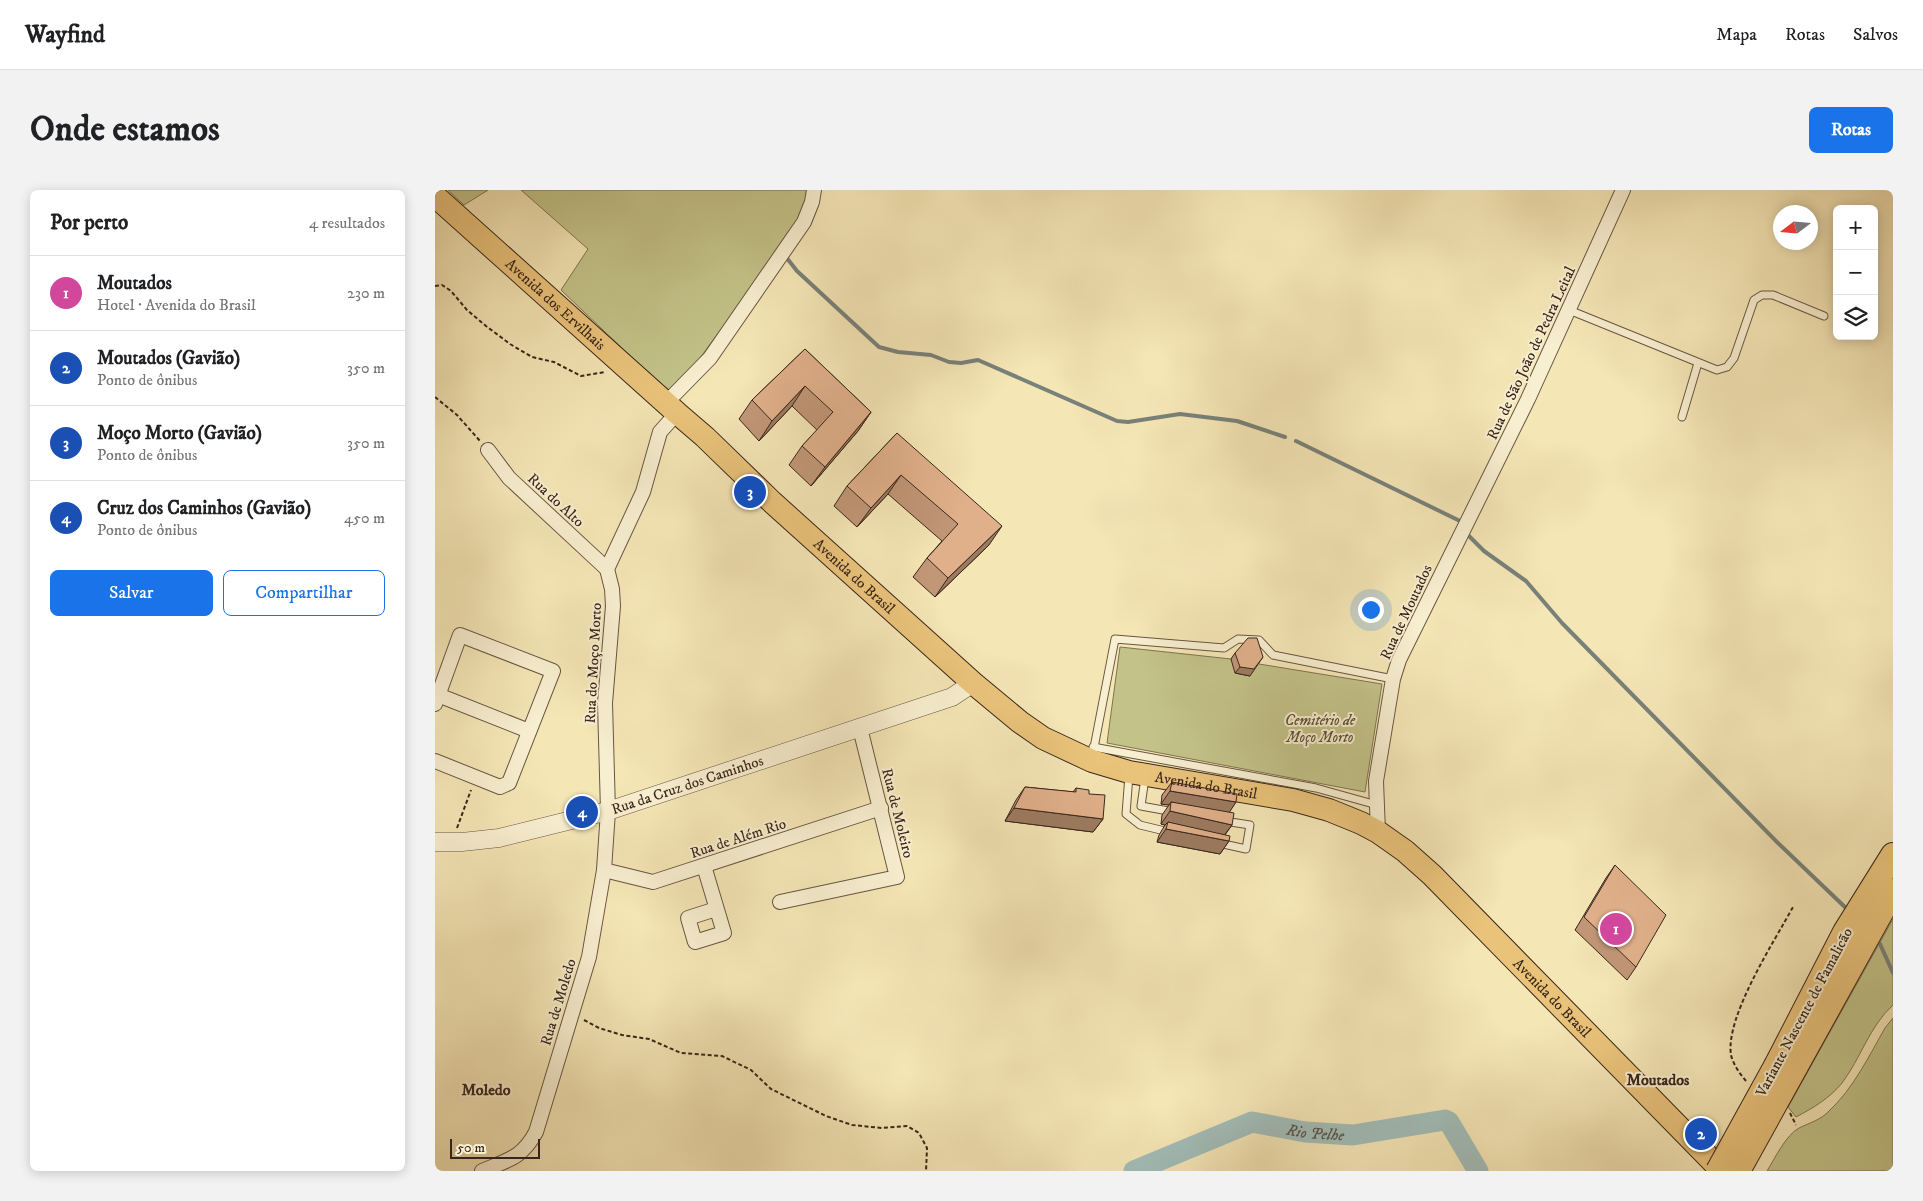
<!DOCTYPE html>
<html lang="pt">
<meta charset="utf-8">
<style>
:root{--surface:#fff;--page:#f2f2f2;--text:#202124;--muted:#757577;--line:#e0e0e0;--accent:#1a73e8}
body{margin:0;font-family:"IM FELL DW Pica",serif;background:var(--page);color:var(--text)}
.controls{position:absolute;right:15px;top:15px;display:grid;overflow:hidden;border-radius:8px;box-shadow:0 2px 12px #0003}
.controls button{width:45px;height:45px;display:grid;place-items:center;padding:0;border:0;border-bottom:1px solid var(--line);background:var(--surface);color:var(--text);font:25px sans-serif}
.compass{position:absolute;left:1338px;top:15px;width:45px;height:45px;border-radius:50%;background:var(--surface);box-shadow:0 2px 12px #0003;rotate:254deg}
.scale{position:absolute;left:15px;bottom:12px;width:90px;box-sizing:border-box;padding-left:5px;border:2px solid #39261b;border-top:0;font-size:14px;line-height:18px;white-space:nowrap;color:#39261b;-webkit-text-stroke:4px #f8efd0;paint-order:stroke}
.you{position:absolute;left:935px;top:419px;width:18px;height:18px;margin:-12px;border:4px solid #fff;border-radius:50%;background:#1a73e8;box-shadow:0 0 0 8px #1a73e833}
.badge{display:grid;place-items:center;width:32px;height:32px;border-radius:50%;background:var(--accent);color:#fff;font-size:16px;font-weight:700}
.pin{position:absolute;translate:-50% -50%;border:2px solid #fff;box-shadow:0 1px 5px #0006}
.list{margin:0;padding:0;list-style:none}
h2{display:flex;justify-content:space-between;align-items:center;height:65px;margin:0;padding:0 20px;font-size:21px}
h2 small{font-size:16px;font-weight:400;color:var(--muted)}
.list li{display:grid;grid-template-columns:32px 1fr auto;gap:15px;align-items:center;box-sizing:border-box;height:75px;padding:0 20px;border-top:1px solid var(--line)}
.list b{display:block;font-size:19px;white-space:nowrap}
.list p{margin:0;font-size:16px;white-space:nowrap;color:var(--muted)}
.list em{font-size:16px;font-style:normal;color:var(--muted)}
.actions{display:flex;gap:10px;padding:15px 20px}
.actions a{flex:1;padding:11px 0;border:1px solid var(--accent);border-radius:8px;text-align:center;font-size:18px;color:var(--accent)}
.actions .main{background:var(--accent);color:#fff}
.icon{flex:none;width:28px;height:28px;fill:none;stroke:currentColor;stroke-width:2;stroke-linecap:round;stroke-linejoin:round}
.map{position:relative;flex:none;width:1458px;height:981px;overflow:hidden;border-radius:8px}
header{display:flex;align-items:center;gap:30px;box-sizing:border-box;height:70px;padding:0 25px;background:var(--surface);border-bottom:1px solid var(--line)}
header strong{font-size:24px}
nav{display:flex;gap:28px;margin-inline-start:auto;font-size:18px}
.intro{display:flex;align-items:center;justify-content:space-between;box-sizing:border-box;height:120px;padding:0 30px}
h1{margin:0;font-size:35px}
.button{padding:12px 22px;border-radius:8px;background:var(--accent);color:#fff;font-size:18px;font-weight:700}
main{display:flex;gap:30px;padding:0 30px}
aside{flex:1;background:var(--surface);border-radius:8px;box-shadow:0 2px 12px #0003}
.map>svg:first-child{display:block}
</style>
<header>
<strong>Wayfind</strong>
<nav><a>Mapa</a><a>Rotas</a><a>Salvos</a></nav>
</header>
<div class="intro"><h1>Onde estamos</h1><a class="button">Rotas</a></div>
<main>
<aside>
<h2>Por perto<small>4 resultados</small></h2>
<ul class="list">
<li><span class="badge" style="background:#d1479c">1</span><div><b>Moutados</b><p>Hotel · Avenida do Brasil</p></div><em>230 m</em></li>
<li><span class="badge" style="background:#1a4fb4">2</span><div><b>Moutados (Gavião)</b><p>Ponto de ônibus</p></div><em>350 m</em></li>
<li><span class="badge" style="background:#1a4fb4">3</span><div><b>Moço Morto (Gavião)</b><p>Ponto de ônibus</p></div><em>350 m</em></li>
<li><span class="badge" style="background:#1a4fb4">4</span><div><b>Cruz dos Caminhos (Gavião)</b><p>Ponto de ônibus</p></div><em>450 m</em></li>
</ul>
<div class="actions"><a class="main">Salvar</a><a>Compartilhar</a></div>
</aside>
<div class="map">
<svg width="1458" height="981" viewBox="0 0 1458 981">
<rect width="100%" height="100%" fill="#f5e6b6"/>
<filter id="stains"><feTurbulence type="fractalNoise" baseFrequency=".004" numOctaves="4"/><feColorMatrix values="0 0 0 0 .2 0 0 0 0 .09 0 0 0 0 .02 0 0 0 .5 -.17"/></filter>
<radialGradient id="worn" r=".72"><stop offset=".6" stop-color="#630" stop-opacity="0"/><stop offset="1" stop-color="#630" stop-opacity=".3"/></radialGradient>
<g fill="#c3c389" stroke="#7e7452">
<path d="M13 0H53L29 15Z"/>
<path d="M86 0H375L367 28 265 168 240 199 232 201 126 100 153 59Z"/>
<path d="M809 453 818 455 824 474 947 494 930 602 672 553 685 457 796 469Z"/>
<path d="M1458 729V815C1434 837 1426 868 1407 893 1395 908 1378 918 1361 927L1353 917Z"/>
<path d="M1458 828V981H1332C1340 968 1351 945 1364 938 1374 933 1386 930 1394 921 1418 899 1434 866 1450 838Z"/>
</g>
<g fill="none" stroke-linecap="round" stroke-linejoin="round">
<g stroke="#78817a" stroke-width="4">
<path d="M351 67 362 81 444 157 463 162 496 165 514 172 526 173 543 170 682 231 693 232 745 224 802 231 850 247"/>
<path d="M861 251 1025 331"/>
<path d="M1034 346 1049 361 1091 391 1127 433 1344 654 1413 720"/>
<path d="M1445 754 1458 783"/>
</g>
<path stroke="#a2bdb9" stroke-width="21" id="s1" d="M699 981 817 932 870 942 918 945 1010 930 1014 932 1043 981"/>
<defs>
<g id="service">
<path d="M1134 120 1282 180 1292 177 1299 168 1319 110 1327 105H1338L1389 126"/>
<path d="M1247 227 1263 173"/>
<path d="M658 557 881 598 942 615"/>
<path d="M657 568 680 449 789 458 803 449 824 450 838 465 958 489"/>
<path d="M694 585 691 624 705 635 734 642"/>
<path d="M710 588 706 616 739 622"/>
<path d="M784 653 811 659 815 635 789 631"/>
</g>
<g id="minor">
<path d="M231 213 275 168 369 32 377 12 379 0"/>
<path d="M53 260 74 288 172 379"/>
<path d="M3 505 94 541"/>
<path d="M0 514 25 445 118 481 74 593 65 597 0 571"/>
<path d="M943 642 941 591 958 489 964 470 1093 209 1188 0"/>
<path d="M269 676 289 743 260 752 253 728 281 719"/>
<path d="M169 680 218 692 446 618"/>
<path d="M345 712 462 687 425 538"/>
<path d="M47 981C73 970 87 968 101 942L154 767 169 680 173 621 170 513 178 416 177 399 172 379 208 302 225 242 242 223"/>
</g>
<g id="tertiary">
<path id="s2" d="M0 652H27L64 648 173 621 517 507 538 493"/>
</g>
<g id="primary">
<path id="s3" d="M0 6 242 223 270 247 337 312 538 493 585 532 608 548 657 571 694 582 858 610 894 620 926 633 943 642 970 661 997 685 1287 981"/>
</g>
<g id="trunk">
<path d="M1342 874 1410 742 1458 665"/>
<path d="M1360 878 1458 701"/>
</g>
</defs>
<use href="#service" stroke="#685642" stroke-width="9"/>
<use href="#minor" stroke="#685642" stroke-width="16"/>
<use href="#tertiary" stroke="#685642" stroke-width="19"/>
<use href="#primary" stroke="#39261b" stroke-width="24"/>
<use href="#trunk" stroke="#39261b" stroke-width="26"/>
<g stroke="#39261b" stroke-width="2" stroke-dasharray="4 2.5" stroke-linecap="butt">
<path d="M0 96 7 95 16 101 32 120 51 136 75 154 97 167 119 172 146 186 170 182"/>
<path d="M0 207 22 225 45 251"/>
<path d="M22 638 36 600"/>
<path d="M149 830 164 838 187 845 214 849 246 863 287 866 316 880 336 899 391 926 417 935 447 938 472 936 484 943 492 958 491 981"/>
<path d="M1311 891C1305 884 1298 874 1296 865 1290 827 1339 752 1358 717"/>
<path d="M1355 923 1361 935"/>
</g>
<use href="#service" stroke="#f8efd0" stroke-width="7"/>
<use href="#minor" stroke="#f8efd0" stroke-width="14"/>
<use href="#tertiary" stroke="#f8efd0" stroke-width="18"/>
<use href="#primary" stroke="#eac37b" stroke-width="22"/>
<use href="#trunk" stroke="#eac37b" stroke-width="24"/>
<defs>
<g id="trunk-bridge">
<path d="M1283 981 1342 874"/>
<path d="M1303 981 1360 878"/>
</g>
</defs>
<use href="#trunk-bridge" stroke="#39261b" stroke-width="26" stroke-linecap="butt"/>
<use href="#trunk-bridge" stroke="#eac37b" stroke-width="24"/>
</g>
<g fill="#c19778" stroke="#39261b">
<path d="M370 159 436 222 423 241 376 296 354 275 367 256 382 240 357 216 324 251 304 229 317 210Z"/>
<path d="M462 243 554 355 500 407 478 387 492 368 507 351 453 304 422 337 399 316 412 296Z"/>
<path d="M800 463 815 486 800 483 796 469Z"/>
<path d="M737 592 801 612 794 622 797 635 790 645 794 651 785 664 722 652 724 645 730 635 726 634 727 625 734 615 726 614 727 605Z"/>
<path d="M590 597 638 602 641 598 654 604 668 629 658 642 570 631 581 610Z"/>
<path d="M1180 675 1201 777 1192 790 1140 740 1171 688Z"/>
</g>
<g fill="#9d7b61" stroke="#39261b">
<path d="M370 196 357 216 324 251 337 231Z"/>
<path d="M436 222 423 241 376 296 390 277Z"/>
<path d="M466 285 453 304 422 337 436 318Z"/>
<path d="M567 336 554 355 500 407 513 388Z"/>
<path d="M828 467 815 486 800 483 805 477Z"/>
<path d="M735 601 801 612 792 626 736 612 734 615 726 614Z"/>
<path d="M579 618 668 629 658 642 570 631Z"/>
<path d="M735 621 797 635 787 648 733 632 730 635 726 634Z"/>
<path d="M731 639 794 651 785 664 722 652Z"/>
</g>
<g fill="#e0b08b" stroke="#39261b">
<path d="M370 159 436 222 390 277 367 256 398 222 370 196 337 231 317 210Z"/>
<path d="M462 243 567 336 513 388 492 368 523 334 466 285 436 318 412 296Z"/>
<path d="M813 448H822L828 467 819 479 805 477 800 463Z"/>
<path d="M737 592 802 604 801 612 735 601Z"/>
<path d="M590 597 641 602V598L654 600V604L670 605 668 629 579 618Z"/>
<path d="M736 612 799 623 797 635 735 621Z"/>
<path d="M733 632 795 646 794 651 731 639Z"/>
<path d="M1180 675 1231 725 1201 777 1149 727Z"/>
</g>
<g text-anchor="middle" stroke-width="4" stroke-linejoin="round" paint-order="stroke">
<g font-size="15" fill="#39261b" stroke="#f8efd0">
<text dy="5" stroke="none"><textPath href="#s3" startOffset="162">Avenida dos Ervilhais</textPath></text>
<text transform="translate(1096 163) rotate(-65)" y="5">Rua de São João de Pedra Leital</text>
<text transform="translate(121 310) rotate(43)" y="5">Rua do Alto</text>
<text dy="5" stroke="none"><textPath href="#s3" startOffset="566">Avenida do Brasil</textPath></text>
<text transform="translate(971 422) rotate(-65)" y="5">Rua de Moutados</text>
<text transform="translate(158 473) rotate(-87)" y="5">Rua do Moço Morto</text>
<text dy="5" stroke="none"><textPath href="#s2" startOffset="260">Rua da Cruz dos Caminhos</textPath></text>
<text dy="5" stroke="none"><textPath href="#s3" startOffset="986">Avenida do Brasil</textPath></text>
<text transform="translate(463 623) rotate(76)" y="5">Rua de Moleiro</text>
<text transform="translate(303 648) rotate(-18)" y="5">Rua de Além Rio</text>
<text dy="5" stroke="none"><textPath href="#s3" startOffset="1406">Avenida do Brasil</textPath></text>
<text transform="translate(123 812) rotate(-73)" y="5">Rua de Moledo</text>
<text transform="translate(1369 822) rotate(-62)" y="5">Variante Nascente de Famalicão</text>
</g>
<g font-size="15" font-style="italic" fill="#5c4d36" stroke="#f8efd0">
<text x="885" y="535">Cemitério de<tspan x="885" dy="17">Moço Morto</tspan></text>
</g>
<g font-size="16" font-weight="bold" fill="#39261b" stroke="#f8efd0">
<text x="1223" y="895">Moutados</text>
<text x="51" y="905">Moledo</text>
</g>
<g font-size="16" font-style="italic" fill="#58534a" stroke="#f8efd0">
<text dy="6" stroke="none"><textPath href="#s1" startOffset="192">Rio Pelhe</textPath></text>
</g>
</g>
<rect width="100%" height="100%" filter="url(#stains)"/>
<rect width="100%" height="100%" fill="url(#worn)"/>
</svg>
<div class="controls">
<button>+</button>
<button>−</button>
<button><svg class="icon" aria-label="layers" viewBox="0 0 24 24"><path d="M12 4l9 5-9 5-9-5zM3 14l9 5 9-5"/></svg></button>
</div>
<svg class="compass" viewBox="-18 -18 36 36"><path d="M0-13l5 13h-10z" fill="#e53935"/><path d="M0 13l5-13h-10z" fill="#757577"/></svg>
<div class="scale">50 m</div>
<div class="you"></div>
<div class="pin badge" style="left:1181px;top:739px;background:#d1479c">1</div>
<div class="pin badge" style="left:1266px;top:944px;background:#1a4fb4">2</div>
<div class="pin badge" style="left:315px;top:302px;background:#1a4fb4">3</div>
<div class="pin badge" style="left:147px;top:622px;background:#1a4fb4">4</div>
</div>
</main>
